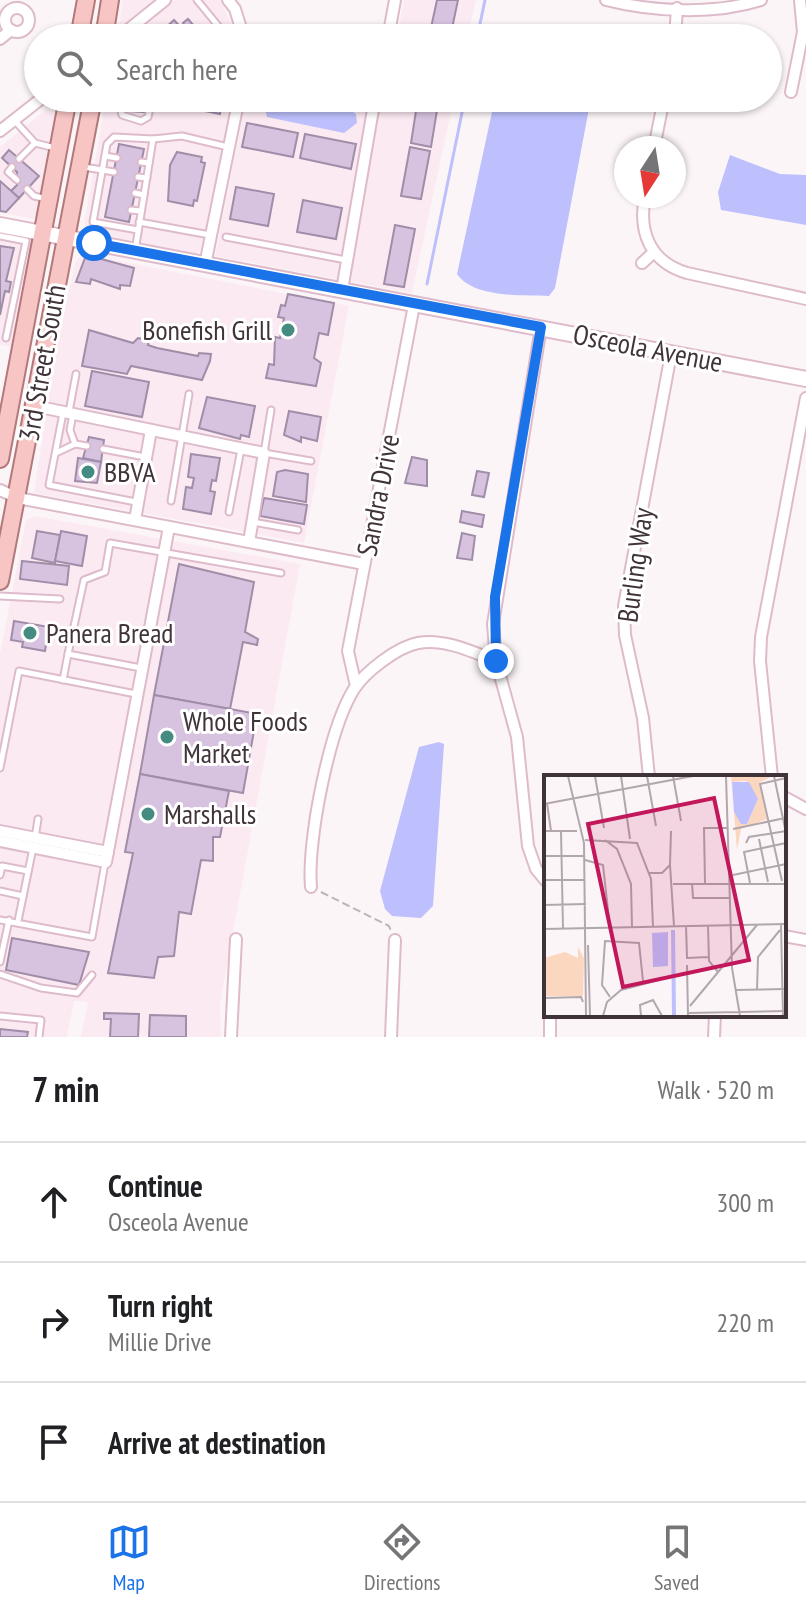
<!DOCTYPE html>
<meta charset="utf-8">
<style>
:root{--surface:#fff;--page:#f6f6f6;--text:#202124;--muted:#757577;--line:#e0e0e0;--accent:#1a73e8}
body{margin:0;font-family:"PT Sans Narrow",sans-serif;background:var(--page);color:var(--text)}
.compass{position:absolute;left:614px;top:136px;width:72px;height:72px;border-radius:50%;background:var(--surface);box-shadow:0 2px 6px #0004;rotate:192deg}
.stop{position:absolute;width:24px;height:24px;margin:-18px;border:6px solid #1a73e8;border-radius:50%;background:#fff}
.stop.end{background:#1a73e8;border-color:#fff;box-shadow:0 2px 8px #0008}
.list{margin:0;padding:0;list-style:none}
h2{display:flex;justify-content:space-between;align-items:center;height:104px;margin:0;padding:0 32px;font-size:34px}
h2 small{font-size:26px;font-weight:400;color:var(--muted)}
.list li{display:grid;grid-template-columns:52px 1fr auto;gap:24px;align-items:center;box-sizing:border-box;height:120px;padding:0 32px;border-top:2px solid var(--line)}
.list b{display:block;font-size:30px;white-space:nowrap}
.list p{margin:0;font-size:26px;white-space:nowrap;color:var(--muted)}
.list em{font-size:26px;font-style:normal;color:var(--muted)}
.icon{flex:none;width:44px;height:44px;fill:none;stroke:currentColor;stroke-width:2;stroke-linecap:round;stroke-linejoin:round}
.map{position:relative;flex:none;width:806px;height:1037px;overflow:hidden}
.search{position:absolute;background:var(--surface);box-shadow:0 2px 6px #0004;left:24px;right:24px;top:24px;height:88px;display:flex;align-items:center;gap:20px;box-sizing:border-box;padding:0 28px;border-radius:44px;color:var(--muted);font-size:30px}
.sheet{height:464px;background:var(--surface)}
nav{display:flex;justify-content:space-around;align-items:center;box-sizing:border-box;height:112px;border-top:2px solid var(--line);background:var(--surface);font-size:22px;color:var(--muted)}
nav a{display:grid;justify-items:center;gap:4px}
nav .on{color:var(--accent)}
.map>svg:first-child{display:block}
</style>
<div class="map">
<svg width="806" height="1037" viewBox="0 0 806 1037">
<rect width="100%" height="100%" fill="#fcf5f8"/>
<g fill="#fceaf2">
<path d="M123 0H220L236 33 256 27 316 38H117Z"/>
<path d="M404 0H476L467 38H397Z"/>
<path d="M106 98H454L412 293 215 256 242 121 229 119 201 250 194 255 87 232 84 224Z"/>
<path d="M47 109 55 115 38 212 33 219 0 212V147Z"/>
<path d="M0 232 27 237 31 247 12 347 0 345Z"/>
<path d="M83 254 349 306 304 543 34 493 54 363 75 262Z"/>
<path d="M35 516 300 564 220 1004 221 1037H81L88 1002 74 1001 67 1037H0V654L26 520Z"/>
</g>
<g fill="#bdc0fc">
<path d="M495 98H591L555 288 549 296C523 295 473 298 457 274Z"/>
<path d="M268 100 295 108 350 110 356 114 357 123 344 133 267 117 264 105Z"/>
<path d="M730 155 780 174 806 175V225L721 210 718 192Z"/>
<path d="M439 742 444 744 433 906 421 918 392 916 385 909 380 891 419 747Z"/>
</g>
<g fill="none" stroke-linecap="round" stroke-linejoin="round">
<g stroke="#bdc0fc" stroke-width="3">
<path d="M477 38 485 0"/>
<path d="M427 284 465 98"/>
</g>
</g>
<g fill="#d7c3e0" stroke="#a08da8" stroke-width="2">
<path d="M437 0H458L450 38 429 37Z"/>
<path d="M188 19 200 33 194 37 183 23Z"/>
<path d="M174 20 184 31 181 38H172L164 29Z"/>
<path d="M132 98H148L145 112 129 111Z"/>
<path d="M197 98H223L220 114 195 109Z"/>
<path d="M418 98H439L431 147 411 143Z"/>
<path d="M247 123 298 133 293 157 242 147Z"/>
<path d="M305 134 356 144 351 169 300 158Z"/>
<path d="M119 144 144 149 129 222 105 217Z"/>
<path d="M410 147 430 151 421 199 401 196Z"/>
<path d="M9 150 39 176 19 198 11 191 17 185V172L2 158Z"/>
<path d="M177 152 202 157 201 162 205 163 197 201 194 200 193 206 168 201 170 165Z"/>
<path d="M0 181 19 198 6 212 0 211Z"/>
<path d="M236 187 274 194 268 226 230 219Z"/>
<path d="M303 200 342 208 336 239 297 232Z"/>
<path d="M395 225 415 229 404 287 384 284Z"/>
<path d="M0 246 14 248 6 281 11 282 9 292 5 291 0 315Z"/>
<path d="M94 257 134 268 130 286 120 285V289L91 279 90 284 76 282 85 258Z"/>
<path d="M288 294 334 303 328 335 319 333 314 358 321 363 316 386 266 378 269 364 274 365 275 337 280 338 284 318 278 317 281 305 285 306Z"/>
<path d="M89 330 133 343 138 338 149 340 148 345 157 348 198 356 199 353 211 354 210 361 202 380 131 366 127 374 82 366Z"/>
<path d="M92 371 149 382 142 417 85 406Z"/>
<path d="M207 397 255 406 249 437 241 435 240 439 199 428Z"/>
<path d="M289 411 321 417 317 441 301 437V442L284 435Z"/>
<path d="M89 437 104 440 101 462 83 458Z"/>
<path d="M191 454 220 458 216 481 212 480 210 491 215 492 211 514 183 509 186 487 192 488 194 478 188 477Z"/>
<path d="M412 457 427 460V486L405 483Z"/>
<path d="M78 458 101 462 97 483 75 481Z"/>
<path d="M285 470 308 474 306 502 273 496 277 472Z"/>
<path d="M477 471 489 473 484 497 472 495Z"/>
<path d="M264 498 307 505 304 524 260 516Z"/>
<path d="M462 511 484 515 482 527 460 522Z"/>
<path d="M37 531 60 535 55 563 32 558Z"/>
<path d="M61 531 87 536 82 566 55 561Z"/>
<path d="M462 533 475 536 472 560 457 558Z"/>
<path d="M22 561 69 566 67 585 20 579Z"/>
<path d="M179 564 254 582 245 632 258 639 257 645 243 642 230 709 154 695Z"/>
<path d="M14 621 49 627 45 651 22 647 23 642 11 640Z"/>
<path d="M154 695 257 714 243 793 140 774Z"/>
<path d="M140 774 229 791 220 837H213V861L201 860 191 914 179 912 174 956 158 957 154 978 108 973 133 853 125 852Z"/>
<path d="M12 938 89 952 79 985 6 970Z"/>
<path d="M104 1013 139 1014 138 1037H110L111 1019H104Z"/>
<path d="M150 1015 186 1016V1037H149Z"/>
<path d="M0 1029 28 1032 27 1037H0Z"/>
</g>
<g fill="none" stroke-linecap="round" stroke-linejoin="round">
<defs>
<g id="service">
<path d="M197 0 224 33"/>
<path d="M97 104 120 107 121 98"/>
<path d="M120 107 122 115 141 121 148 117 152 98"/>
<path d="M15 121 35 143 55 148"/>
<path d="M105 156 117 158"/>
<path d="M19 159 35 143"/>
<path d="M141 162 149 163"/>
<path d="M12 167 8 172 17 180"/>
<path d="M84 167 114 172"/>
<path d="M138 177 147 178"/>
<path d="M27 189 34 196 47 199"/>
<path d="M135 193 144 195"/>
<path d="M131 210 141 211"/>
<path d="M139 222 210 235"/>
<path d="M138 230 93 222 107 144 114 137 153 139 182 136 228 147"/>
<path d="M0 236 26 241 6 338"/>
<path d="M226 237 346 260"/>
<path d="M135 251 153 139"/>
<path d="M271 410 264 453 311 461"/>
<path d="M69 412 76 374"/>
<path d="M63 413 49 485 136 502"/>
<path d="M73 414 70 430 75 444"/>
<path d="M103 449 145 457"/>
<path d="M56 453 75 444 87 446"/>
<path d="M171 501 189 394"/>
<path d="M229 512 241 449"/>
<path d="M253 522 298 530"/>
<path d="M0 596 60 599"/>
<path d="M141 668 68 654 84 580 105 572 110 543 281 573"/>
<path d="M63 680 68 654"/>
<path d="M0 768 19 671 136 694"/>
<path d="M35 838 38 819"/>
<path d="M0 875 2 866 28 871"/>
<path d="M0 891 23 896"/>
<path d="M0 920 92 937 105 863"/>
<path d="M18 921 33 848"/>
<path d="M0 962 9 920"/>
<path d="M0 974 41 988 77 993 92 975"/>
<path d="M0 1016 41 1020 39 1037"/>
</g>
<g id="minor">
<path d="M228 0 235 9 244 38"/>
<path d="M606 0C653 12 714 15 761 0"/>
<circle cx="17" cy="20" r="12"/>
<path d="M118 38 165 0"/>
<path d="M388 38 395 0"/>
<path d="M675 38 677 8"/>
<path d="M0 39 11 30"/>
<path d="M791 92 803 32 800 0"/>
<path d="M0 131 42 98"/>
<path d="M654 148 664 98"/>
<path d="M645 196C638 232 650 262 687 273L806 299"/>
<path d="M642 263 654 252"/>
<path d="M205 265 239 98"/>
<path d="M342 290 375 98"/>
<path d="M541 327 493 624 496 661 517 737 528 846 536 869 546 881"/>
<path d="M35 406 264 453 249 542"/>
<path d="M0 490 18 498 364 564"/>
<path d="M135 520 151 430"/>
<path d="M356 686 348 651 414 305"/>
<path d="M649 777 643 718 625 635 624 606 671 354"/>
<path d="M772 777 760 661 761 637 806 398"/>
<path d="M784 797 806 809"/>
<path d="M0 831 108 852"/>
<path d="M0 841 106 862 169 527"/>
<path d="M311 887C307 841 329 729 354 689 365 672 397 647 418 643 444 638 473 652 496 661"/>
<path d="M784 936 806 940"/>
<path d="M231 1037 236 939"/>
<path d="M391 1037 395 940"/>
<path d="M550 1037V1015"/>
<path d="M714 1037 715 1015"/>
</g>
<path id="tertiary" d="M0 225 806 379"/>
<g id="primary">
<path d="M79 38 86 0"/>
<path d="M104 38 110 0"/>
<path d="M0 459 68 98"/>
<path d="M0 581 93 98"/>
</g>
</defs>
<use href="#service" stroke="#debbcb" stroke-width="9"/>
<use href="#minor" stroke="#debbcb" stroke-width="14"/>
<use href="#tertiary" stroke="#debbcb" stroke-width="18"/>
<use href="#primary" stroke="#b3797a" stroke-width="20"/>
<path stroke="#bdb4b8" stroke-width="2" stroke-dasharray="8 4" stroke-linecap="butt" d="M321 892 389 926 391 931"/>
<use href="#service" stroke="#fff" stroke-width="5"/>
<use href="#minor" stroke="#fff" stroke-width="10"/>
<use href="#tertiary" stroke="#fff" stroke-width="14"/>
<use href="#primary" stroke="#f7c5c4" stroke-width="16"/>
</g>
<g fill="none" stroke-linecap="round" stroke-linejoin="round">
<path stroke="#1a73e8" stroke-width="10" d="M94 243 541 327 495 597 496 661"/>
</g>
<g fill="#468b81" stroke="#fff" stroke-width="3">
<circle cx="288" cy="330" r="8"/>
<circle cx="88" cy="472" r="8"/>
<circle cx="30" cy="633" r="8"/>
<circle cx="167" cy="737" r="8"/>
<circle cx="148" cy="814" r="8"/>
</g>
<g text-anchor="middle" stroke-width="6" stroke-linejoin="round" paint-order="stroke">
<g font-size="28" fill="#41333a" stroke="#fff" text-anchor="start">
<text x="272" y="340" text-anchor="end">Bonefish Grill</text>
<text x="104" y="482">BBVA</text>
<text x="46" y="643">Panera Bread</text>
<text x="183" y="731">Whole Foods<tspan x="183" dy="32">Market</tspan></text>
<text x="164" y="824">Marshalls</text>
</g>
<g font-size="28" fill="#41333a" stroke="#fff">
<text transform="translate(648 348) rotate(11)" y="10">Osceola Avenue</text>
<text transform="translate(42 363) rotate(-80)" y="10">3rd Street South</text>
<text transform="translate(378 495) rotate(-79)" y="10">Sandra Drive</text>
<text transform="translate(635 565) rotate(-82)" y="10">Burling Way</text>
</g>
</g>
<g transform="translate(544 775)">
<rect width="242" height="242" fill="#fcf5f8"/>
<path d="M187 1H228L215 8 223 44 197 54 193 75ZM202 6 214 24 203 49 190 37 188 7ZM34 172 40 183 39 221H0V183L21 177 34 183Z" fill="#fbd7c0" fill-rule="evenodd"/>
<path d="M188 7H205L214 24 203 49H197L190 37ZM124 157V191L109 192 108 158Z" fill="#bdc0fc"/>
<path fill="none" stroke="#bdc0fc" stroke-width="4" d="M129 155 130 241"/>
<path fill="none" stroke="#b1a7ac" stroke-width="2" d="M24 1 40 68 42 241M51 1 60 53M77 1 86 64M103 1 112 51M129 1 137 46M182 1 188 193 196 241M230 1 242 58M3 28 7 56M0 29 149 1M189 54 241 43M0 56H33M17 56 19 154M215 64 224 107M41 65 93 68 107 104 109 152M61 65 73 74 87 109 88 152M202 68 205 62 242 56M0 81H41M41 85 59 90 66 153M126 90 130 151M105 98H118L126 90 127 56M189 100 242 89M0 105H41M238 106 216 9 242 3M148 108 149 123H186M161 108 160 53H183M206 108 200 77 242 68M129 109H242M0 130 42 129M237 149 239 241M164 150 165 186 174 197M142 151 143 183 164 182M0 154 242 149M44 170 46 241M143 190 144 241M191 215 241 214M213 215 214 182 236 155M66 222 58 210 61 166 95 168 99 206M0 223 37 222 39 227M146 231 213 150M145 238 242 236M59 241 63 227 77 215 115 205M97 241 96 230 109 225 118 241"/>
<path fill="#c2185b" fill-opacity="0.15" stroke="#c2185b" stroke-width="4" d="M170 23 205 185 79 212 44 49Z"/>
<rect width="242" height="242" fill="none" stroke="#41333a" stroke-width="4"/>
</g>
</svg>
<svg class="compass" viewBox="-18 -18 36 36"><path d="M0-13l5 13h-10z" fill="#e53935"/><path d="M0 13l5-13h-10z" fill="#757577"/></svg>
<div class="stop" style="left:94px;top:243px"></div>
<div class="stop end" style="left:496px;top:661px"></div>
<div class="search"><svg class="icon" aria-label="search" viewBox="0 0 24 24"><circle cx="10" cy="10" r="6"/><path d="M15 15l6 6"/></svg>Search here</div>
</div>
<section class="sheet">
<h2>7 min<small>Walk · 520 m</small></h2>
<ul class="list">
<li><svg class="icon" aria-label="ahead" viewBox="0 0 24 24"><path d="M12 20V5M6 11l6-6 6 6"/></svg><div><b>Continue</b><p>Osceola Avenue</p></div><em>300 m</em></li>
<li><svg class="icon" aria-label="right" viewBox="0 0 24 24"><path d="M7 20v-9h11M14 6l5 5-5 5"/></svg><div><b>Turn right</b><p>Millie Drive</p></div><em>220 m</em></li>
<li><svg class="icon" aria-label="arrive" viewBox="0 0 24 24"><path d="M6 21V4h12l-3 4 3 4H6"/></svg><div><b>Arrive at destination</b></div></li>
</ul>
</section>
<nav>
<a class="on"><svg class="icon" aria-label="map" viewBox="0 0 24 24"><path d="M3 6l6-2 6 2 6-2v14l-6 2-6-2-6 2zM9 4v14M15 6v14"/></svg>Map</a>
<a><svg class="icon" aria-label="directions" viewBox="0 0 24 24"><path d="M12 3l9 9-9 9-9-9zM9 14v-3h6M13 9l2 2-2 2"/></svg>Directions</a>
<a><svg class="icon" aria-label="saved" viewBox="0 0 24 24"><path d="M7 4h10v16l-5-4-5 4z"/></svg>Saved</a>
</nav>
